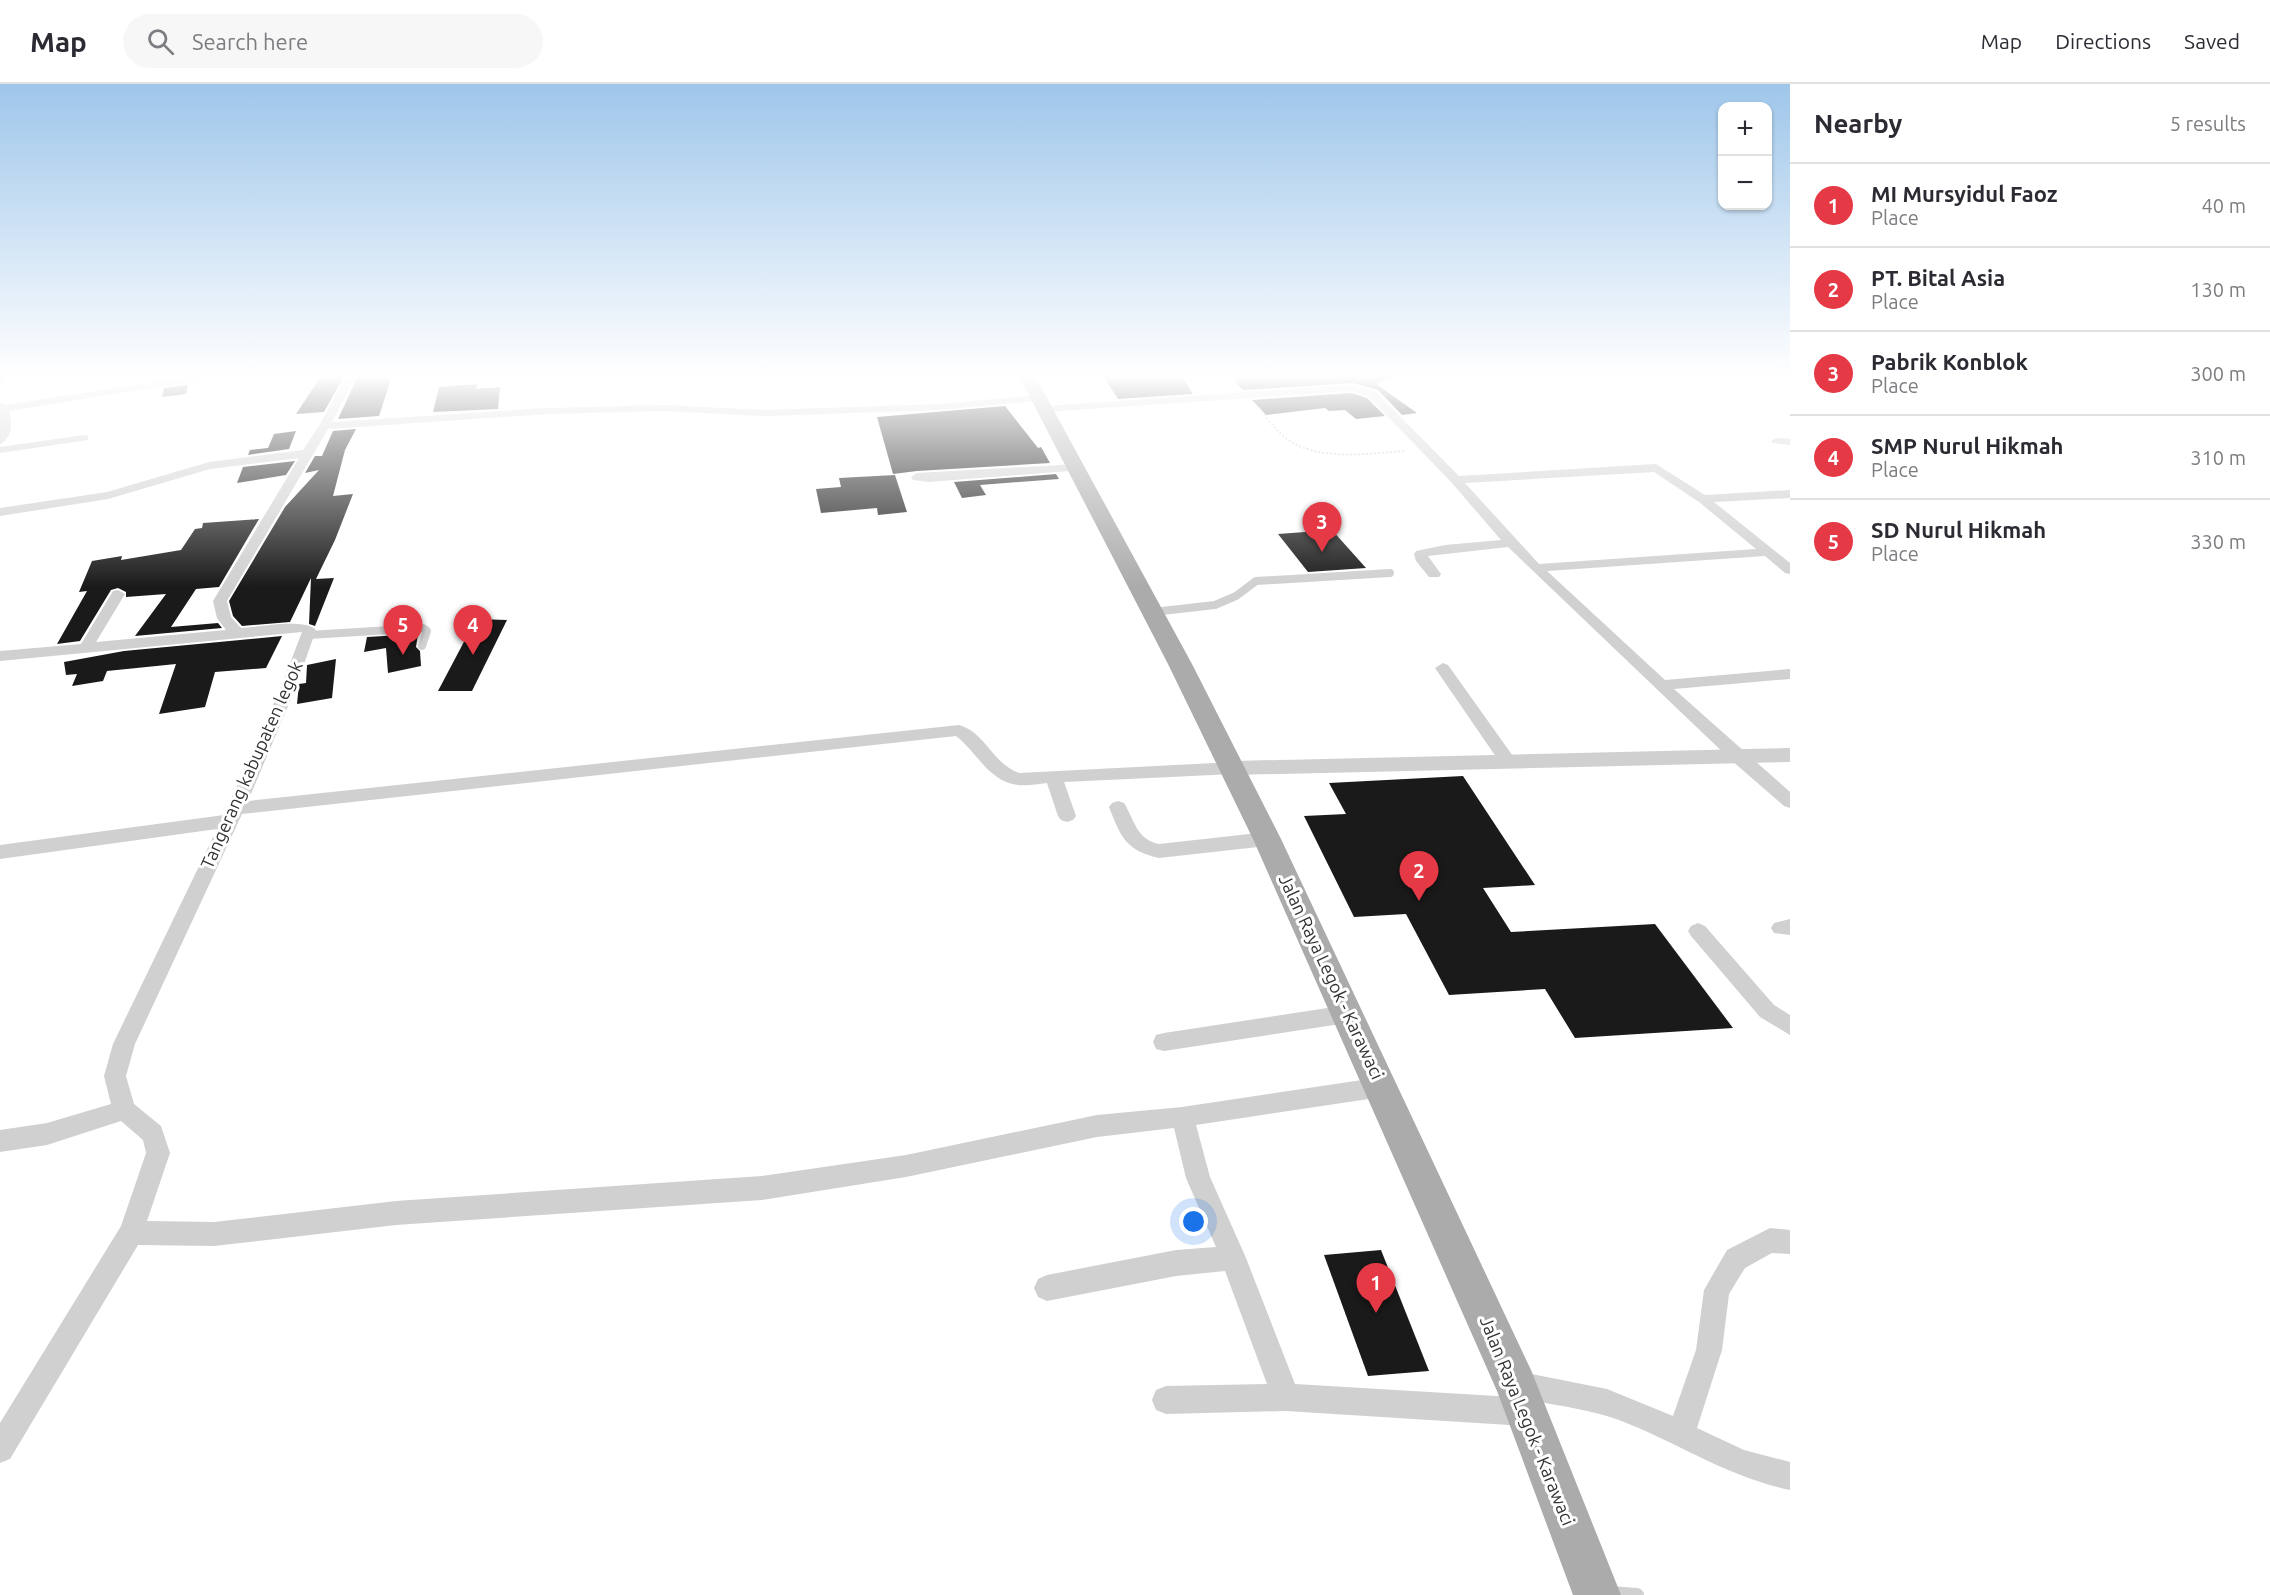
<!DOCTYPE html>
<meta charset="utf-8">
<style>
:root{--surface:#fff;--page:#f7f7f7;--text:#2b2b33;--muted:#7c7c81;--line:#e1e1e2;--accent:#e63946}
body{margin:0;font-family:Ubuntu,sans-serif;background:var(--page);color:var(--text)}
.controls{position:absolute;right:18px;top:18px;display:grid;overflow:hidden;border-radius:12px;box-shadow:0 2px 4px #0004}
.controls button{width:54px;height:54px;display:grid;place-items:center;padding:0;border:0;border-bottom:2px solid var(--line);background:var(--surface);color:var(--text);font:30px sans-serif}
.you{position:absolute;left:1194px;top:1138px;width:21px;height:21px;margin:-15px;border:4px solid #fff;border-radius:50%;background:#1a73e8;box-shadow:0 0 0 9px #1a73e833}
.badge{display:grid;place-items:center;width:39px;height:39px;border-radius:50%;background:var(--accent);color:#fff;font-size:20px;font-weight:700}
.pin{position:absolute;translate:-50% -50px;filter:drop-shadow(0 2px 3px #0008)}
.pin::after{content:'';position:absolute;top:32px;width:21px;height:18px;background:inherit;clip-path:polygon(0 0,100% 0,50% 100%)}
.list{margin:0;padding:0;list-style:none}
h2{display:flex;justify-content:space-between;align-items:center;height:78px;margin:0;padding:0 24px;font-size:26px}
h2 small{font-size:20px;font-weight:400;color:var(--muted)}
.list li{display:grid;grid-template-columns:39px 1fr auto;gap:18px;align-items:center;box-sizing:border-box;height:84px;padding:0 24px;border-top:2px solid var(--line)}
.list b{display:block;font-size:22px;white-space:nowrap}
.list p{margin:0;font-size:20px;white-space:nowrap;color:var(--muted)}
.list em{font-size:20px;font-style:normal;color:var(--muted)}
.icon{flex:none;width:33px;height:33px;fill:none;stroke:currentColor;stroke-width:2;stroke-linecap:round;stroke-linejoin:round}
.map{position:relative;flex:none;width:1790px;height:1511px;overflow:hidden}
header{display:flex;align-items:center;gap:36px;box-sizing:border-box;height:84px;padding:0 30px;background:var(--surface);border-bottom:2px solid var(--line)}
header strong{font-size:28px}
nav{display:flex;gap:33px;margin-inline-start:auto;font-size:21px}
.search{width:420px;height:54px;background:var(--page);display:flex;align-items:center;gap:15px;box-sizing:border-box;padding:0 21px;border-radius:33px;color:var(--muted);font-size:22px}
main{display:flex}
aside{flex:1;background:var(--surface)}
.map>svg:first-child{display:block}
</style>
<header>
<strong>Map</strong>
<div class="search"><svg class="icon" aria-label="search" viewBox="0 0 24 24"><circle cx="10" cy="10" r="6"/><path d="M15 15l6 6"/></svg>Search here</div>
<nav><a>Map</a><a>Directions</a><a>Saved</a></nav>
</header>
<main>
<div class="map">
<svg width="1790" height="1511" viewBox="0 0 1790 1511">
<rect width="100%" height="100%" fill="#fff"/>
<g fill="#1a1a1a">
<path d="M321 292H344L324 328 296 330Z"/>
<path d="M358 292H392L379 332 338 335Z"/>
<path d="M1103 292H1164L1167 294H1183L1193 310 1118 315Z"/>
<path d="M1234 292H1392L1376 300 1417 329 1402 331 1378 306 1353 299 1243 306 1235 298H1239Z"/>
<path d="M478 300 476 305 500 303 498 325 433 328 439 303Z"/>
<path d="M188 301 186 310 162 313 164 304Z"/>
<path d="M1351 309 1367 314 1385 332 1356 335 1345 326 1329 327 1325 324 1266 331 1252 316Z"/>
<path d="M1005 322 1038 364 1041 363 1050 379 917 387 893 390 877 333Z"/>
<path d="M356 345 345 366 333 412 353 410 335 456 316 495 334 494 315 542 309 540 311 494 290 538 242 542 233 532 229 517 285 423 319 386 305 389 315 372H322L333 347Z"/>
<path d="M296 347 289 365 248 371 250 366 268 364 274 350Z"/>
<path d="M295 377 286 391 237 399 243 383Z"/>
<path d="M1056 390 1059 395 980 401 986 411 962 414 954 398Z"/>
<path d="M895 391 907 428 878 431 877 424 821 429 816 405 841 403 839 394Z"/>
<path d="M259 435 219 503 196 505 171 543 218 539 222 544 135 552 166 510 126 513V508L118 504 111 506 80 557 57 560 87 507 79 508 92 477 122 472 121 476 181 466 195 445 202 444 203 439Z"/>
<path d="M1332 446 1366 484 1308 488 1278 450Z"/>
<path d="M476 535 507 536 472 607H438Z"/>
<path d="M418 550 416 563 420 567 421 582 388 589 386 564 364 568 367 553Z"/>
<path d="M282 552 266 584 215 588 205 623 159 630 176 580 107 587 103 597 72 602 77 590 66 591 64 578 124 567Z"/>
<path d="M336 575 332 614 297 620 299 600 306 599 307 581Z"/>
<path d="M1463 692 1535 801 1483 804 1511 848 1655 840 1733 944 1575 954 1545 905 1449 911 1406 830 1354 833 1304 732 1346 730 1329 699Z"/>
<path d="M1381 1166 1429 1287 1368 1292 1324 1171Z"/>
</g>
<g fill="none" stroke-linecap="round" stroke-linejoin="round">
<path stroke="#cdcdcd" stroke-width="2" stroke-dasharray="2 2" stroke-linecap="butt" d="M1259 324C1268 335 1276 347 1287 355 1319 378 1369 369 1406 367"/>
<g stroke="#d0d0d0" stroke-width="8">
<path d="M1153 528 1215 521 1236 512 1256 497 1390 489"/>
<path d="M309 551 423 544 427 547 422 562"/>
</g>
<path stroke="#d0d0d0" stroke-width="14" d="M1610 1509 1637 1511"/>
<g fill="#d0d0d0" fill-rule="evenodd">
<path d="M0 292H8L4 299 0 300Z"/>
<path d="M191 292H213L208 295 9 327C13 338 12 355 0 360V318L6 321Z"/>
<path d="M346 292H356L332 338 548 324 663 321 766 326 938 320 1039 311 1044 314 1039 317 938 326 766 332 663 327 548 330 328 345 227 517 231 533 241 544C258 543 305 534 316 546L296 603 248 717 959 641C985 648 993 680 1019 689L1234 678 1240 680 1242 684 1240 688 1234 690 1064 698 1076 732 1073 736 1067 738 1061 736 1058 732 1047 699C1038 700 1027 702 1018 701 989 698 977 668 956 652L242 730 135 960 126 992 134 1020 161 1042 170 1069 147 1137 214 1138 396 1117 762 1092 906 1071 1097 1031 1182 1023 1382 993 1390 996 1393 1003 1390 1010 1382 1013 1196 1041 1210 1093 1246 1174 1295 1300 1513 1313 1506 1311 1502 1301 1506 1291 1516 1287 1607 1305 1673 1332 1696 1266 1704 1206 1727 1166 1770 1144 1790 1146V1170L1772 1169 1745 1184 1729 1210 1722 1266 1697 1344 1744 1366 1790 1378V1406C1725 1392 1679 1359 1619 1336 1591 1326 1562 1322 1533 1317L1539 1328 1535 1338 1525 1342 1286 1327 1166 1330 1156 1326 1152 1316 1156 1306 1166 1302 1267 1300 1225 1187 1176 1192 1047 1217 1038 1213 1034 1204 1038 1195 1047 1191 1176 1166 1216 1163 1186 1094 1174 1044 1097 1053 906 1093 762 1116 396 1141 214 1162 138 1161 10 1375 0 1379V1339L121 1142 146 1069 143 1056 121 1037 47 1061 0 1068V1046L47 1039 111 1020 104 992 113 960 217 745 0 775V761L224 731 281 603 302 548 0 577V567L81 560 113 507 118 506 125 510 96 558 226 546 217 534 213 517 299 374 210 385 108 415 0 432V424L107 408 209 378 303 366 319 342Z"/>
<path d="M1352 301 1376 308 1459 392 1656 380 1705 411 1790 406V414L1714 418 1790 479V490L1785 489 1765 472 1547 487 1665 596 1790 585V595L1674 605 1790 708V724L1784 722 1731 676 1508 463 1428 472 1441 490 1439 493H1429L1416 477 1414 470 1416 467 1445 461 1501 456 1452 399 1368 312 1351 307 1044 328 1039 325 1044 322ZM1654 388 1699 418 1756 465 1539 480 1465 399Z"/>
<path d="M84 351 88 352V356L0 369V363Z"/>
<path d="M1777 354 1790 355V361L1773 359 1771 357Z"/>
<path d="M1077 380 1081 382V386L929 398 913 396 911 393 917 389Z"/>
<path d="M1443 579 1448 581 1515 675 1517 679 1515 683H1503L1435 584Z"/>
<path d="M1118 717 1124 719C1135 737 1136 755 1159 760L1267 748 1273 750 1276 755 1273 760 1267 762 1159 774C1125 766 1121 753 1109 723L1112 719Z"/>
<path d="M1790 835V851L1774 849 1771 844 1774 839Z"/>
<path d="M1698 839 1705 842 1774 921 1790 931V951L1760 933 1691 852 1688 847 1691 842Z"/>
<path d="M1347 921 1354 924 1357 930 1354 936 1347 939 1164 967 1156 965 1153 958 1156 951 1164 949Z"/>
</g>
<path fill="#d0d0d0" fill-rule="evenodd" d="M1790 664V678L1234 691 1227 689 1224 684 1227 679 1234 677Z"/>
<path fill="#ababab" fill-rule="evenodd" d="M1019 292H1035L1192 580 1281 755 1531 1286 1621 1511H1573L1497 1307 1253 755 1168 580Z"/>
</g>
<linearGradient id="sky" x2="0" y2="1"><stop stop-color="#9ec6ea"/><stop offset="0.58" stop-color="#fff"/><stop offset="1" stop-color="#fff" stop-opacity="0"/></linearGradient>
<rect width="1790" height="503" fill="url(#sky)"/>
<g text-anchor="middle" stroke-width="6" stroke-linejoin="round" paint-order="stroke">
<g font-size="18" fill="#333" stroke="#fff">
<text transform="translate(252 681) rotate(-66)" y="6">Tangerang kabupaten legok</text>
<text transform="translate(1331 893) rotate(65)" y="6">Jalan Raya Legok - Karawaci</text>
<text transform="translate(1527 1337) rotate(68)" y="6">Jalan Raya Legok - Karawaci</text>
</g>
</g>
</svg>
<div class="controls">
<button>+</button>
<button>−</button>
</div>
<div class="you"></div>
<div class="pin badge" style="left:1376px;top:1229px">1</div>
<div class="pin badge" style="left:1419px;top:817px">2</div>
<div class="pin badge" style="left:1322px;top:468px">3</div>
<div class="pin badge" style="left:473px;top:571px">4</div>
<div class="pin badge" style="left:403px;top:571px">5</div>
</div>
<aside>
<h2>Nearby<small>5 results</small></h2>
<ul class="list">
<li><span class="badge">1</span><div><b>MI Mursyidul Faoz</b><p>Place</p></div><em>40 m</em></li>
<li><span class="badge">2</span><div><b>PT. Bital Asia</b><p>Place</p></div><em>130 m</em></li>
<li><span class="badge">3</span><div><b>Pabrik Konblok</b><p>Place</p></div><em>300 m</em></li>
<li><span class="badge">4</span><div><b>SMP Nurul Hikmah</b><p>Place</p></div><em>310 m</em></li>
<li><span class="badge">5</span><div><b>SD Nurul Hikmah</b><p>Place</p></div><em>330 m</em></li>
</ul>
</aside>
</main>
